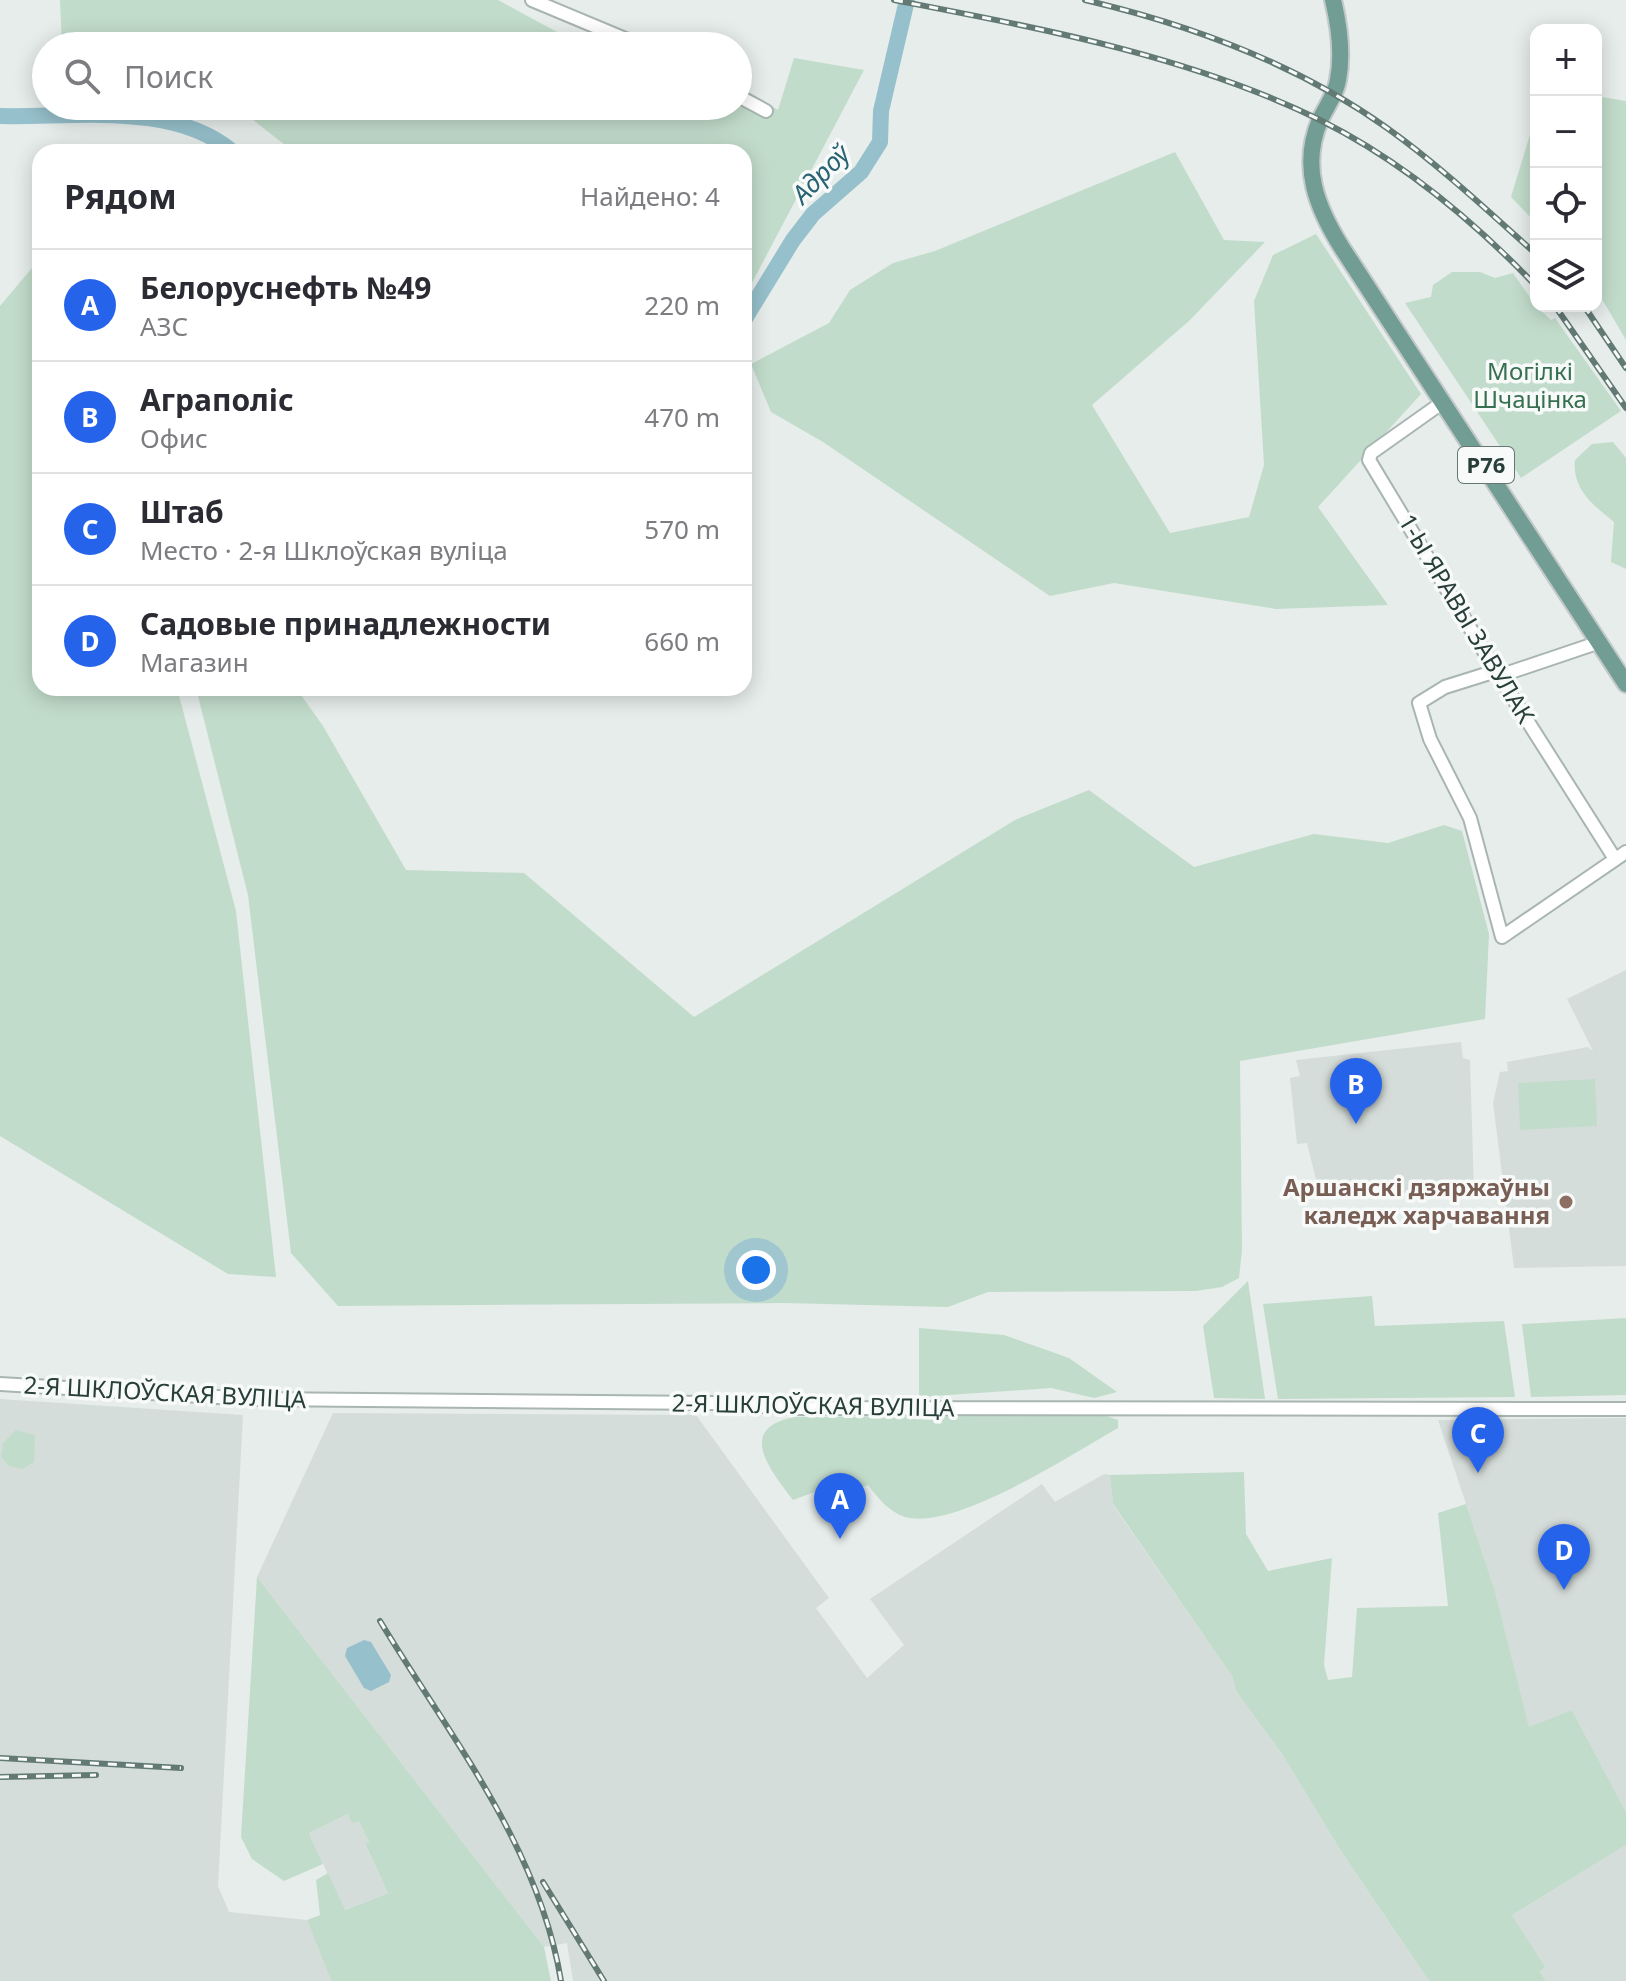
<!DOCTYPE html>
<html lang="ru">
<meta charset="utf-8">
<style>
:root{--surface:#fff;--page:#f2f2f3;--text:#2b2b33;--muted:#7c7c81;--line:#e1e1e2;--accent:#2563eb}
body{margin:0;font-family:"Noto Sans",sans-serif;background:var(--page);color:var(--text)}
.controls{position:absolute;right:24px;top:24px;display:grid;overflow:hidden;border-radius:16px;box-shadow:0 4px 20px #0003}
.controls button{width:72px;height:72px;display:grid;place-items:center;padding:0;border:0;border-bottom:2px solid var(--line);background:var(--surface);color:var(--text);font:40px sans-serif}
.you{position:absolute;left:756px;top:1270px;width:28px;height:28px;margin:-20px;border:6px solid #fff;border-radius:50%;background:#1a73e8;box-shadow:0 0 0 12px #1a73e833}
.badge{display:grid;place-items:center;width:52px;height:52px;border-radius:50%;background:var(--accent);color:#fff;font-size:26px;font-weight:700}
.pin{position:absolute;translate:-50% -66px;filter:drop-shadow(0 2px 4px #0008)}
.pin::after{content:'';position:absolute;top:42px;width:28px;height:24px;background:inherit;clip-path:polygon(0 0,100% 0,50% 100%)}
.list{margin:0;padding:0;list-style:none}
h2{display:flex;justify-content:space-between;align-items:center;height:104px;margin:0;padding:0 32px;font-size:34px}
h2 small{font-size:26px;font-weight:400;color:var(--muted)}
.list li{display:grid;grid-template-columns:52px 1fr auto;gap:24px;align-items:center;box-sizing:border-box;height:112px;padding:0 32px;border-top:2px solid var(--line)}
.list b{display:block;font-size:30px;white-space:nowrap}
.list p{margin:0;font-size:26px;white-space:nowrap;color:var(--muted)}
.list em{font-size:26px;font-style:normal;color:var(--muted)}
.icon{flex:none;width:44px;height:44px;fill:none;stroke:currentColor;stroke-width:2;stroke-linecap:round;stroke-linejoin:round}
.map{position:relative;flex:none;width:1626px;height:1981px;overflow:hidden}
.search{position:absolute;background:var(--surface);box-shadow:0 4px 20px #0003;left:32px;top:32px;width:720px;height:88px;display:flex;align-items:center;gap:20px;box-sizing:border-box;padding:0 28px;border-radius:44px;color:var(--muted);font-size:30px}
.panel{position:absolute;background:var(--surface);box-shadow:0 4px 20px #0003;left:32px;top:144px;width:720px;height:552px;border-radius:24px}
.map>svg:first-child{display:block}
</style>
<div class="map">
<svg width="1626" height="1981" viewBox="0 0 1626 1981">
<rect width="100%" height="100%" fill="#e6edeb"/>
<g fill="#d5ddda">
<path d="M1626 970V1266L1514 1268 1493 1103 1500 1072 1508 1071 1507 1062 1588 1047 1593 1051 1567 999Z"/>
<path d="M1461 1042 1463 1058 1470 1060 1474 1191 1320 1196 1307 1143 1297 1144 1290 1078 1300 1076 1296 1060Z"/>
<path d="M0 1399 243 1415 218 1886 229 1912 307 1920 331 1981H0Z"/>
<path d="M333 1413 696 1415 829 1598 816 1608 867 1678 904 1645 870 1599 1042 1484 1055 1502 1104 1474 1110 1475 1113 1505 1232 1676 1236 1691 1282 1754 1341 1851 1429 1981H573L567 1943 544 1947 257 1577Z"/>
<path d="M1626 1418V1812L1572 1710 1529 1728 1495 1591 1438 1420Z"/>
<path d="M348 1814 359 1820 369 1842 365 1845 388 1893 344 1910 309 1833Z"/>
<path d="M1626 1845V1981H1546L1540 1970 1544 1967 1512 1915Z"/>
</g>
<g fill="#c2dccb">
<path d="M60 0H498L583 46H62Z"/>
<path d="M794 58 864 70 744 298V152H294L235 106H738V85L778 110Z"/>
<path d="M1596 96 1626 101V340L1596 289Z"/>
<path d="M1536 115V223L1511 197Z"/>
<path d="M1175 152 1224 240 1265 242 1189 321 1092 405 1170 533 1249 517 1264 465 1254 301 1273 255 1316 234 1421 394 1318 507 1388 605 1276 609 1114 583 1050 596 823 442 771 412 751 364 829 323 850 290 893 263 935 251Z"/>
<path d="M37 262 40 688H177L236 911 276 1277 228 1274 0 1136V306Z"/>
<path d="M1452 272H1480L1495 278 1513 273 1536 306 1551 320 1555 318 1621 411 1521 478 1405 303 1431 297 1433 285Z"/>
<path d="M1613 442 1626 458V569L1611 562 1614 522C1593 505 1572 489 1575 460L1592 444Z"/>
<path d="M196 688H296L323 726 406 870 524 873 694 1017 1015 820 1089 790 1194 867 1314 834 1388 843 1444 825 1462 831 1489 934 1485 1019 1240 1061 1242 1250 1239 1278 1222 1287 1196 1291 988 1292 948 1307 784 1303 338 1306 291 1253 248 895Z"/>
<path d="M1595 1079 1597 1126 1520 1130 1518 1083Z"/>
<path d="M1248 1281 1265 1399 1214 1398 1203 1326Z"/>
<path d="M1372 1296 1375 1326 1504 1321 1515 1397 1278 1399 1263 1304Z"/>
<path d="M1626 1318V1395L1531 1397 1522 1324Z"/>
<path d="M919 1328 1004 1335 1069 1358 1117 1392 1094 1398 1051 1388 919 1397Z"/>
<path d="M1103 1415 1118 1420V1428C1072 1454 955 1531 905 1517 889 1512 877 1497 868 1485L830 1501 820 1490 793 1500C772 1472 734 1428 795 1417Z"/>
<path d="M16 1430 35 1435 34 1462 22 1469 9 1466 1 1457 3 1443Z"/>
<path d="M1244 1472 1246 1534 1268 1571 1332 1558 1324 1665 1328 1680 1352 1677 1357 1608 1448 1606 1438 1513 1466 1504 1495 1591 1529 1727 1572 1710 1626 1812V1845L1512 1915 1545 1967 1540 1971 1546 1981H1429L1341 1851 1282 1754 1236 1691 1232 1676 1113 1504 1110 1475Z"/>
<path d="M257 1577 544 1947 551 1981H331L307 1920 320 1915 316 1880 328 1873 345 1910 388 1893 365 1844 369 1842 359 1821 352 1823 348 1814 309 1833 323 1864 284 1881 252 1859 241 1837Z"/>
</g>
<path fill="#96c0cb" d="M364 1640 371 1642 391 1675 389 1682 371 1691 364 1688 345 1656 347 1648Z"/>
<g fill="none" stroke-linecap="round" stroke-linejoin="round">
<g stroke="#96c0cb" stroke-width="16">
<path d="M0 116C74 118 173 101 233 152"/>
<path d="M744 320 793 240 813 214 861 172 880 142 881 111 907 0"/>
</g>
<defs>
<g id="minor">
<path d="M532 0 642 46"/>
<path d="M738 96 766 111"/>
<path d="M1443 402 1371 453 1369 460 1499 676 1615 859"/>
<path d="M1496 671 1445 687 1419 703 1430 739 1470 818 1502 937 1626 852"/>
<path d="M1499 676 1600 642"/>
<path d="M0 1384 251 1399 713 1403 792 1408 1626 1409"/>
</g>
<path id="major" d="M1333 0C1339 25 1343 54 1338 80 1336 94 1326 107 1320 120 1300 167 1317 208 1342 248L1626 684"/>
</defs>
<use href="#minor" stroke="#a9b5b2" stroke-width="16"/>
<use href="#major" stroke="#c3c9c8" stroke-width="20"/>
<use href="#minor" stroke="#fff" stroke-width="12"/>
<use href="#major" stroke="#719d95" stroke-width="16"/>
<defs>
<g id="rail">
<path d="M894 0C1038 28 1188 55 1320 120 1402 161 1473 220 1536 286"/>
<path d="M1085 0C1192 25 1297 64 1387 128 1439 165 1488 211 1536 254"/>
<path d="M1555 306 1626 408"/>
<path d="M1584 306 1626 368"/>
<path d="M380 1621C449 1735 539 1846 561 1981"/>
<path d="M0 1758 181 1768"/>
<path d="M0 1777 96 1775"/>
<path d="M543 1882 604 1981"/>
</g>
</defs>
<use href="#rail" stroke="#627974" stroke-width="6"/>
<use href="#rail" stroke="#f7faf9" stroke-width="3" stroke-dasharray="9" stroke-linecap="butt"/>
</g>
<circle fill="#8d6e63" stroke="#f7faf9" stroke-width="3" cx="1566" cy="1202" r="8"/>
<g text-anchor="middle" stroke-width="7" stroke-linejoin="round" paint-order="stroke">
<rect fill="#f7faf9" stroke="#657673" stroke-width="2" x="1458" y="447" width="56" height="36" rx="6"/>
<g font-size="22" font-weight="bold" fill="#273e39">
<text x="1486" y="473">Р76</text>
</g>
<g font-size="24" fill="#367050" stroke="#f7faf9">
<text x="1530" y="380">Могілкі<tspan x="1530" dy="28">Шчацінка</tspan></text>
</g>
<g font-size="24" fill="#273e39" stroke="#f7faf9">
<text transform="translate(1466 619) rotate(59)" y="8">1-Ы ЯРАВЫ ЗАВУЛАК</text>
<text transform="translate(165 1393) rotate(3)" y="8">2-Я ШКЛОЎСКАЯ ВУЛІЦА</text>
<text transform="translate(813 1406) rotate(1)" y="8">2-Я ШКЛОЎСКАЯ ВУЛІЦА</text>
</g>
<g font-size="24" font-weight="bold" fill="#785e54" stroke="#f7faf9" text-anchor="end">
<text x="1550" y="1196">Аршанскі дзяржаўны<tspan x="1550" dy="28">каледж харчавання</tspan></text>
</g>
<g font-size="26" font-style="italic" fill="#286273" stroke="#f7faf9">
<text transform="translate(821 174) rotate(-46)" y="9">Адроў</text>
</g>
</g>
</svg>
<div class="controls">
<button>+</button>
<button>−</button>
<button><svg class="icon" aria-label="locate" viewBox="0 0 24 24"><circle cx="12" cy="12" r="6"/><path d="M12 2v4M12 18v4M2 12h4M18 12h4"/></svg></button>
<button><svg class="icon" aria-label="layers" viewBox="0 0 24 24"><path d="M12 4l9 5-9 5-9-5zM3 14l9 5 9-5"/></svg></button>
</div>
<div class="you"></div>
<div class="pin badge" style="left:840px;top:1539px">A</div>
<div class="pin badge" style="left:1356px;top:1124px">B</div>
<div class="pin badge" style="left:1478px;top:1473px">C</div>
<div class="pin badge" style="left:1564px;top:1590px">D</div>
<div class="search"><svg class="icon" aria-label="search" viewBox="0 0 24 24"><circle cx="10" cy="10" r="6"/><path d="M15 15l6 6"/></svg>Поиск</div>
<section class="panel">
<h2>Рядом<small>Найдено: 4</small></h2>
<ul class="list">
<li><span class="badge">A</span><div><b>Белоруснефть №49</b><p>АЗС</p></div><em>220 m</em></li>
<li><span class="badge">B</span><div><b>Аграполіс</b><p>Офис</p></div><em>470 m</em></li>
<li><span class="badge">C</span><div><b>Штаб</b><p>Место · 2-я Шклоўская вуліца</p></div><em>570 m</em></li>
<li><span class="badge">D</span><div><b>Садовые принадлежности</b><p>Магазин</p></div><em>660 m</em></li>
</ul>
</section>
</div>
